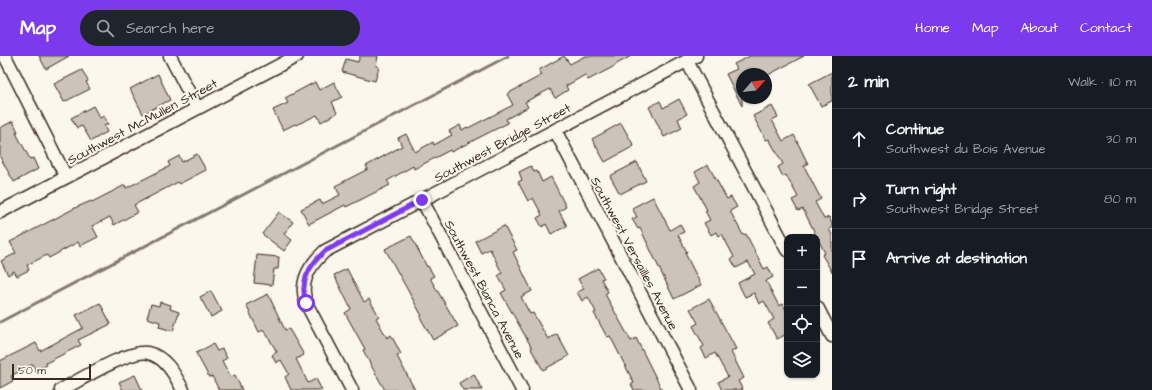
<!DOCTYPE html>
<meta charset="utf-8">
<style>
:root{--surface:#171b24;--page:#20242c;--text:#f1f3f6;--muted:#9ea1a6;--line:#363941;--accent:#7c3aed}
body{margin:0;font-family:"Architects Daughter",sans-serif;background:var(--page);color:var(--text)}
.controls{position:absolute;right:12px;bottom:12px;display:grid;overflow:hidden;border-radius:8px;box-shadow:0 1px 3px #0004}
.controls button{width:36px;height:36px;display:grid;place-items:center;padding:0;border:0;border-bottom:1px solid var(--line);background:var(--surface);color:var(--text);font:20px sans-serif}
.compass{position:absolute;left:736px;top:12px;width:36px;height:36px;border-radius:50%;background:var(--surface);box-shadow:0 1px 3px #0004;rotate:62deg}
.scale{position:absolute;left:12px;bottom:10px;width:79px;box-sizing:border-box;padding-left:4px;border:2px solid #3b2a1e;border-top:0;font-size:11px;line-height:14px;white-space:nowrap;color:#3b2a1e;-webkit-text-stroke:3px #fbf7ec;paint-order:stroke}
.stop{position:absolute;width:12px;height:12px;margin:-9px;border:3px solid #7c3aed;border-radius:50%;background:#fff}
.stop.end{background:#7c3aed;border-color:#fff;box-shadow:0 1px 4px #0008}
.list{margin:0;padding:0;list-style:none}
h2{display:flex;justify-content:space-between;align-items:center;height:52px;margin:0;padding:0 16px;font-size:17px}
h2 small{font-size:13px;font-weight:400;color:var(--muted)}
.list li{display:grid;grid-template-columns:26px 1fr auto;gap:12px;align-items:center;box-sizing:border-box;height:60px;padding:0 16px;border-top:1px solid var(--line)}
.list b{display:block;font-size:15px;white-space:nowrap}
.list p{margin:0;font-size:13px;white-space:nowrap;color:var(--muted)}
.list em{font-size:13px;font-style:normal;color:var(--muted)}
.icon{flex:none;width:22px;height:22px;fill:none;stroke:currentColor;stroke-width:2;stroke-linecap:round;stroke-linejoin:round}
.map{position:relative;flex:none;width:832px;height:334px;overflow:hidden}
header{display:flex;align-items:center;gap:24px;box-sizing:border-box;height:56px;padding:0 20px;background:var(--accent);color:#fff}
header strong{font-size:19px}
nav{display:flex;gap:22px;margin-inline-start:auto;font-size:14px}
.search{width:280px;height:36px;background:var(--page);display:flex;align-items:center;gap:10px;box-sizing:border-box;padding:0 14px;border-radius:22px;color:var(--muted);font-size:15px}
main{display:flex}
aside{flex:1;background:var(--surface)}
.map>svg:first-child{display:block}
</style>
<header>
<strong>Map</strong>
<div class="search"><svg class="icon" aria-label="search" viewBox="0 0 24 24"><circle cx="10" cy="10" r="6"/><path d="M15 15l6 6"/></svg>Search here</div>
<nav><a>Home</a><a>Map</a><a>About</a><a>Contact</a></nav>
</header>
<main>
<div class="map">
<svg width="832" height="334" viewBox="0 0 832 334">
<rect width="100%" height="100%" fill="#fbf7ec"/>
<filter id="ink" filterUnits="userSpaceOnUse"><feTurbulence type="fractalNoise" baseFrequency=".025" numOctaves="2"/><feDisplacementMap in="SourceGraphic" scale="8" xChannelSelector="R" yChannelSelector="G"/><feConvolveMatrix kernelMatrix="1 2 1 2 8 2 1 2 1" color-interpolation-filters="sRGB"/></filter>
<g filter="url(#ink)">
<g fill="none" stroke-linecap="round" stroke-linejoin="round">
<path stroke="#85796d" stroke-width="3" d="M0 266 508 0"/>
</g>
<g fill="#ccc4b9" stroke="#3b2a1e">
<path d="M39 0H69L46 13Z"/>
<path d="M360 0H378L376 10 379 11 375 25 342 16 346 3 358 6Z"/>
<path d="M564 0 570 8 585 0H631L615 9V10L588 24 585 19 566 30 568 34 555 42 550 33 525 46 528 51 506 63 508 67 486 78 451 96 450 94 414 113 413 110 387 125 390 129 346 151 345 149 309 168 301 153 320 144 322 148 340 139 335 130 368 113 366 110 402 90 398 82 406 78 415 96 433 86 434 89 452 79 449 75 460 69 462 74 467 71 468 72 513 49 507 38 542 19 539 14Z"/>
<path d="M750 0H804L766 20V18H742V50L726 18 737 13 734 8Z"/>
<path d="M82 14 88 25 86 26 90 33 64 46 54 28Z"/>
<path d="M832 16V45L821 50 809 28Z"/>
<path d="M158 18 170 44 143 58 130 33Z"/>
<path d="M315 26 319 34 334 26 342 41 332 46 337 57 321 66 317 59 296 69 295 68 283 74 273 54 288 47 285 42Z"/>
<path d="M679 43 687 58 678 63 682 72 664 81 649 51 660 45 663 52Z"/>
<path d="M93 50 100 62 104 60 108 68 104 70 107 76 91 85 82 70 77 72 71 62Z"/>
<path d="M772 50 778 61 772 64 783 85 794 79 808 108 804 110 821 143 815 146 824 163 829 161 832 168V172L829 173 832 179V216L822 199 825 197 803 153 798 155 792 144 798 141 786 119 783 121 778 111 783 108 769 83 766 84 753 60Z"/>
<path d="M13 65 18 76 16 77 30 103 33 102 38 113 14 126 0 101V72Z"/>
<path d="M621 67 634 90 605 106 592 83Z"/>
<path d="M197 98 206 114 179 128 178 126 134 149 138 156 114 169 110 161 92 170 98 181 80 190 78 186 49 202 47 199 27 209 29 214 17 220 14 215 8 219 1 205 16 197 10 186 77 151 91 145 92 146 125 129 126 132 170 110 168 106 179 100 182 106Z"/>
<path d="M637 106 646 125 620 138 610 120Z"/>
<path d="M708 109 727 143 731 141 737 151 730 155 743 179 746 178 764 213 768 211 773 221 766 225 779 250 783 248 787 256V278L777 283 768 267 774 263 764 245 759 248 754 237 745 241 738 227 755 218 748 206 736 212 731 203 734 201 722 178 719 180 716 176 711 179 704 167 710 164 705 155 707 154 694 130 700 126 695 116Z"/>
<path d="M531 110 534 116 537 115 542 126 551 121 566 151 559 155 567 170 551 178 546 168 542 171 537 162 542 159 533 142 528 145 518 126 522 124 519 116Z"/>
<path d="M653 141 670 174 680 168 684 176 678 179 687 196 685 197 701 229 674 243 640 172 638 173 632 163 637 161 632 152Z"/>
<path d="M279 156 293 166 284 178 292 184 284 195 262 178Z"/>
<path d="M504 170 517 194 513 196 532 235 521 241 530 258 533 257 548 283 557 278 569 300 543 314 531 293 532 292 501 237 506 234 498 220 502 217 490 193 481 197 475 185Z"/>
<path d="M411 180 427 211 428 210 434 220 430 222 458 270 433 284 420 261 422 260 385 193Z"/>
<path d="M257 199 279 201 278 213H274L272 229 254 227Z"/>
<path d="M598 212 604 222 601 223 608 236 605 238 631 285 636 282 662 334H634L631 328 634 327 610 280 607 281 594 257 596 256 588 241 582 245 577 236 584 233 578 223Z"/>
<path d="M347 213 364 246 369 243 379 260 376 262 387 282 391 279 401 298 397 300 415 334H385L373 313 363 294 365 293 345 257 351 253 334 219Z"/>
<path d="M211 235 222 255 211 261 200 241Z"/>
<path d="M268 238 285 274 289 273 304 299 296 303 308 327 316 323 322 334H291L285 321 289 318 281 304 276 307 272 299 277 296 264 274 259 276 246 249Z"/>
<path d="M709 243 736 293 731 296 744 322 738 325 743 334H722L718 326 728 321 715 297 706 302 701 292 704 290 693 270 698 267 690 253Z"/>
<path d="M160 246 171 249 170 253 179 256 173 275 159 271 160 266 147 262 151 248 159 250Z"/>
<path d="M100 247 111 268 78 284 81 289 46 307 47 309 36 315 33 308 11 320 13 325 0 332V305L36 287 40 295 83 272 76 259Z"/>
<path d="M213 288 217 295 222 293 227 302 222 305 231 321 235 319 242 334H219L212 320 209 321 196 297Z"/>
<path d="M474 318 482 334H463L459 327Z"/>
<path d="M135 319 142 334H123L119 326Z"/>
</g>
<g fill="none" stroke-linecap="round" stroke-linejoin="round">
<defs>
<g id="minor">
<path d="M5 0 66 121"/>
<path d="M170 0 197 52"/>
<path d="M687 5 787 194"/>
<path d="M555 74 691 334"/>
<path d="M422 144 522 334"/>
<path d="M0 156 297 0"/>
<path d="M817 251 832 280"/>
<path d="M61 334C80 324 129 293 148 297 166 301 175 319 183 334"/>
<path d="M352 334 306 247C305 242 303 236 304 231 305 216 314 205 325 195L696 0"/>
</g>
</defs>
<use href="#minor" stroke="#3b2a1e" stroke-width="15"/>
<use href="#minor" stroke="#fbf7ec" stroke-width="12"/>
</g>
</g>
<g fill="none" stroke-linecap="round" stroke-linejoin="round" filter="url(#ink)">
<path stroke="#7c3aed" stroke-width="5" d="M306 247C305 242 303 236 304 231 305 216 314 205 325 195L422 144"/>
</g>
<g text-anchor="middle" stroke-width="4" stroke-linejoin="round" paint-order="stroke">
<g font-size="13" fill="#3b2a1e" stroke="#fbf7ec">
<text transform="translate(142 65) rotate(-28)" y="5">Southwest McMullen Street</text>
<text transform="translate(502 86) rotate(-28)" y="5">Southwest Bridge Street</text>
<text transform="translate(635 197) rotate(62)" y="5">Southwest Versailles Avenue</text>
<text transform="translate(485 233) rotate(62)" y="5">Southwest Bianca Avenue</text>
</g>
</g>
</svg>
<div class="controls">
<button>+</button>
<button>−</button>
<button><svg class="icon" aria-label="locate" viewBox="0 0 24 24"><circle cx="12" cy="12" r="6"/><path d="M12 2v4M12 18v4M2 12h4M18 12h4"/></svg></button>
<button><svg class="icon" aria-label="layers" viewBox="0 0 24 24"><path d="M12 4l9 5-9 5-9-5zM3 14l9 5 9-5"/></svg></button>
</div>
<svg class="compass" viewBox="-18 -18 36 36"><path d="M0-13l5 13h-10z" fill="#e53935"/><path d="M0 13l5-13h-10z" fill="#9ea1a6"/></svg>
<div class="scale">50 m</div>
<div class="stop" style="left:306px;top:247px"></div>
<div class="stop end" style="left:422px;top:144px"></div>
</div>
<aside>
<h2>2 min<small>Walk · 110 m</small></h2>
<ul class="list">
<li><svg class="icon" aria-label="ahead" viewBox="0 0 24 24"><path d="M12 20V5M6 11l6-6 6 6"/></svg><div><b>Continue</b><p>Southwest du Bois Avenue</p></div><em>30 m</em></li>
<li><svg class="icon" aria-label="right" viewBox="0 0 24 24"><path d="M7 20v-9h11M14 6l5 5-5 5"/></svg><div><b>Turn right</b><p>Southwest Bridge Street</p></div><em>80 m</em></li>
<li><svg class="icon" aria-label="arrive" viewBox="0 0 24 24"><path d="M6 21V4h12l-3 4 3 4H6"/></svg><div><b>Arrive at destination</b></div></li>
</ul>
</aside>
</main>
